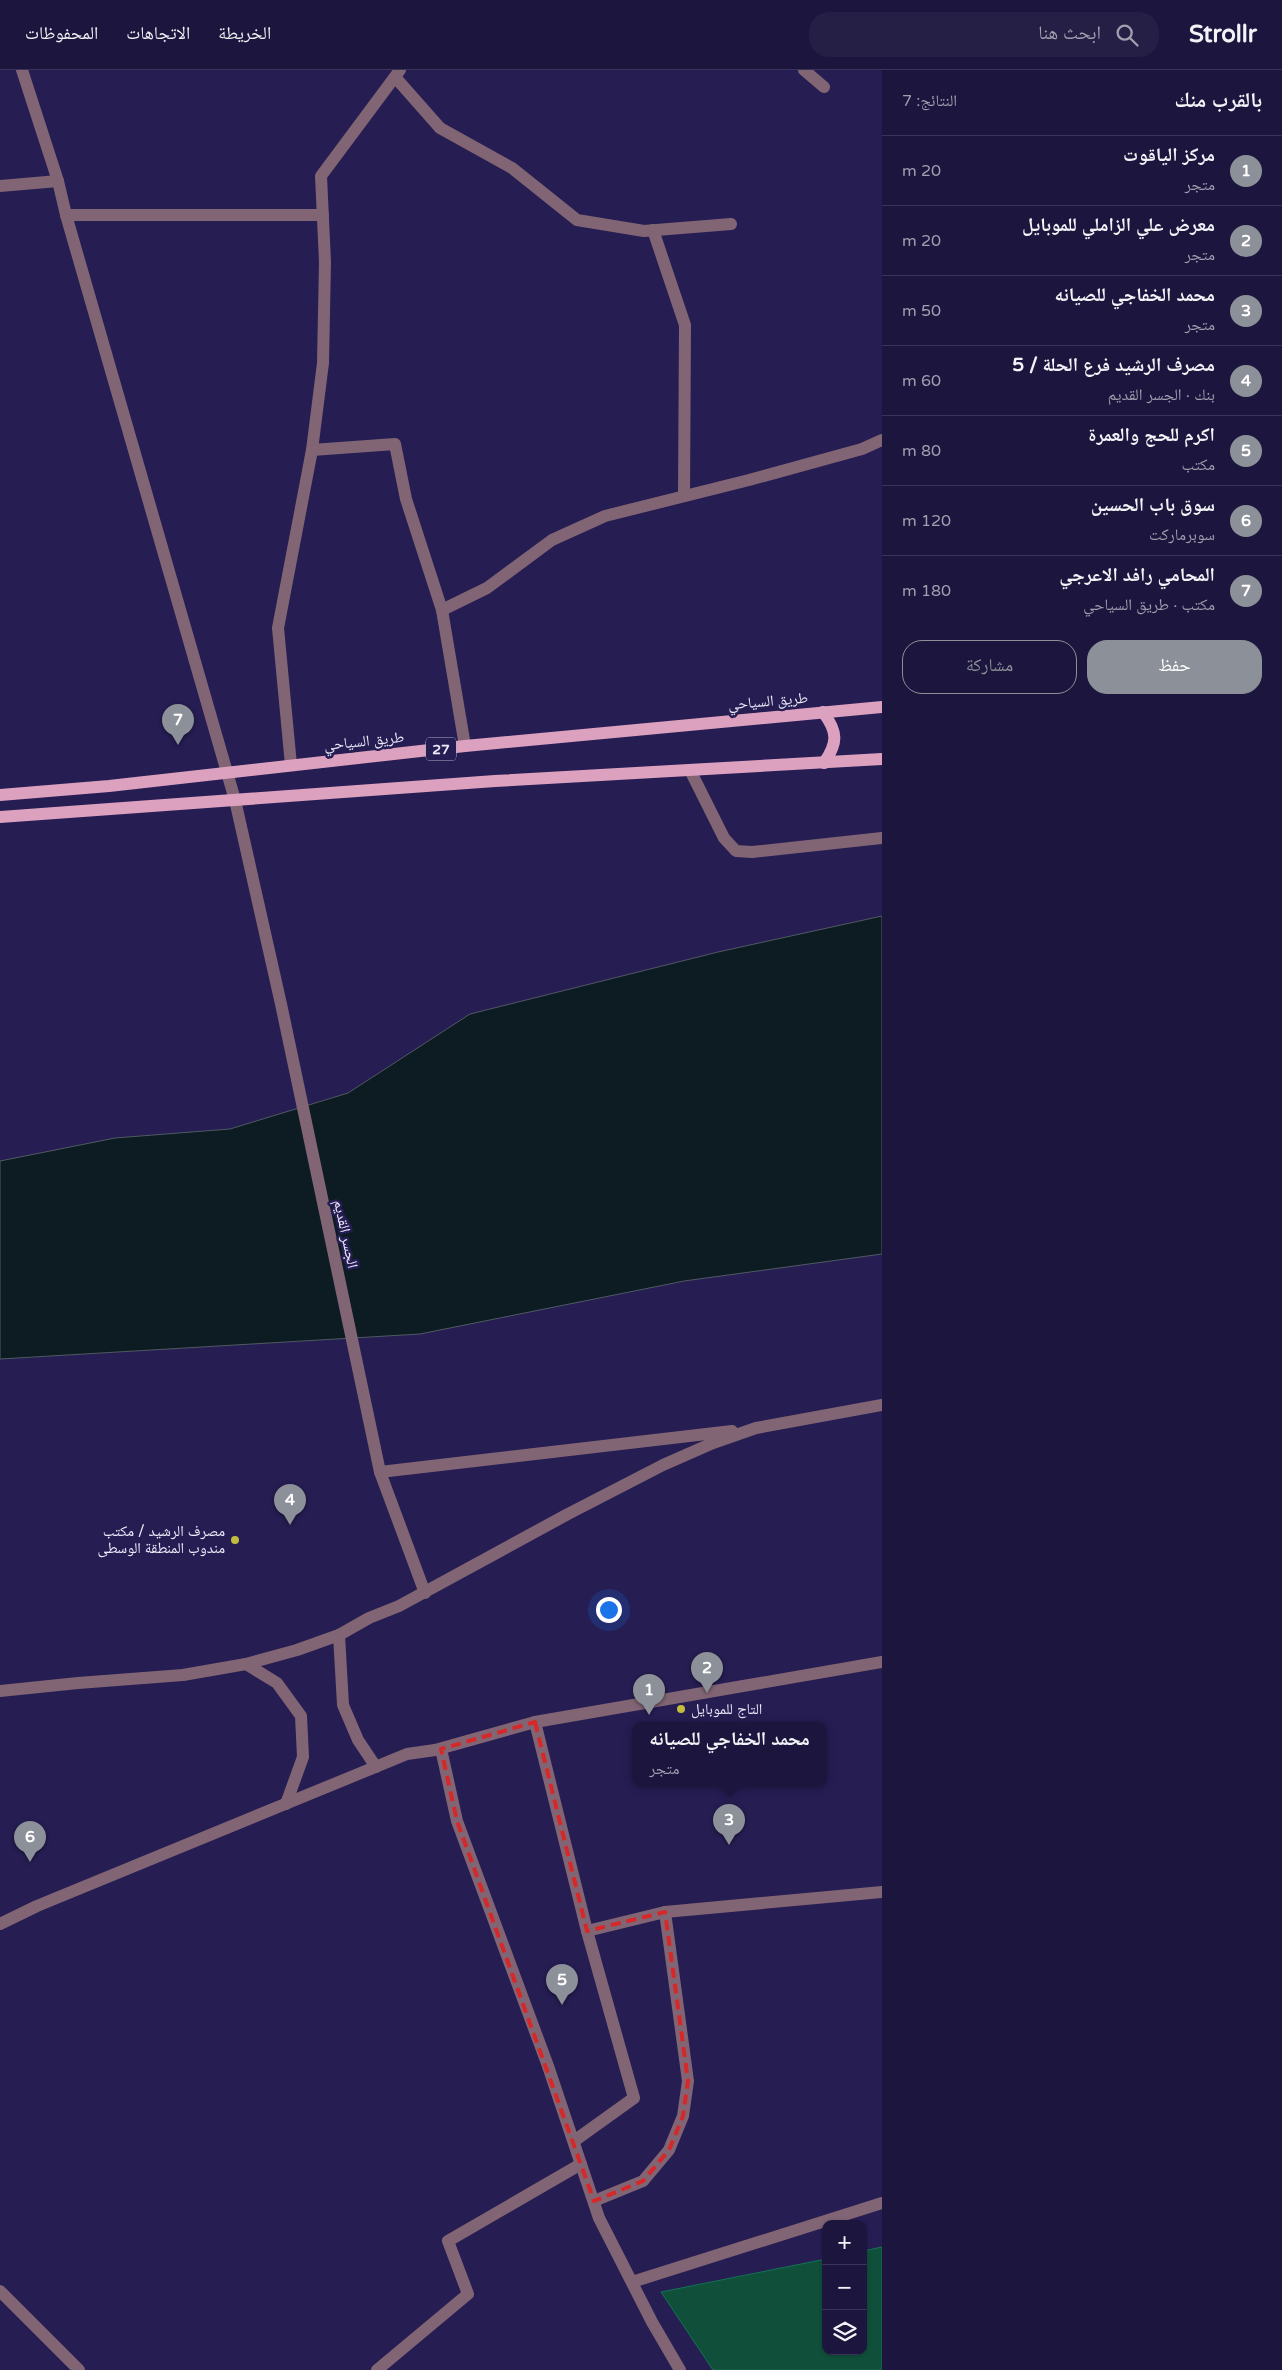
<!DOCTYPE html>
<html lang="ar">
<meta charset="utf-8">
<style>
:root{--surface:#1c163e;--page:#251f45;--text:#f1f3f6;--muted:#a09fb0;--line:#3a3558;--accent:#8c9099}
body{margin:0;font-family:"Varela Round","Noto Naskh Arabic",sans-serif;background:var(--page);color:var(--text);direction:rtl}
.controls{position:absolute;right:15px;bottom:15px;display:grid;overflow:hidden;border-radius:10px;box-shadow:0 1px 4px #0004}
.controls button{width:45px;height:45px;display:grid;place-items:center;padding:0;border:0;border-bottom:1px solid var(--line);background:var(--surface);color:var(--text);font:25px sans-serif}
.you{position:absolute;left:608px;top:1539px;width:18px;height:18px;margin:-12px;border:4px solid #fff;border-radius:50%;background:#1a73e8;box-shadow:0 0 0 8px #1a73e833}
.badge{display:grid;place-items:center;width:32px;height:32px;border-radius:50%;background:var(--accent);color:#fff;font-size:16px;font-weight:700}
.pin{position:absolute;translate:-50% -41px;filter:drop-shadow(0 1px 2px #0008)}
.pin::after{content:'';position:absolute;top:26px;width:18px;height:15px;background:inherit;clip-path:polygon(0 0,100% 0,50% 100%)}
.popup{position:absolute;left:632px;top:1652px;width:195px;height:65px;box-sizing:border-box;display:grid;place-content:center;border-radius:10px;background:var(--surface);filter:drop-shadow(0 1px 4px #0005);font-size:16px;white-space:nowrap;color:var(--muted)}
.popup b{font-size:19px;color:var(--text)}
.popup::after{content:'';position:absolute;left:50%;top:100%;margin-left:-10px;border:10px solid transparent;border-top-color:var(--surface)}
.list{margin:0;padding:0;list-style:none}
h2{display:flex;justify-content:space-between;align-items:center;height:65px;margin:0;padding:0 20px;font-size:21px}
h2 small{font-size:16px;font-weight:400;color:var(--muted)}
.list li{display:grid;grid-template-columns:32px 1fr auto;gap:15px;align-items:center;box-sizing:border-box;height:70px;padding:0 20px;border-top:1px solid var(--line)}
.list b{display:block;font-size:19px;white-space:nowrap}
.list p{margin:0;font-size:16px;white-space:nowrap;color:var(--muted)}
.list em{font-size:16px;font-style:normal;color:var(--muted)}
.actions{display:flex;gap:10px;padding:15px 20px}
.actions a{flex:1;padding:11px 0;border:1px solid var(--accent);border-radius:20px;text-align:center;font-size:18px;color:var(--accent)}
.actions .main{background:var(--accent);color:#fff}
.icon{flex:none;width:28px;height:28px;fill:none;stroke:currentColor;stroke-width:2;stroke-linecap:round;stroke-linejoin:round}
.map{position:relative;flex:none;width:882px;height:2300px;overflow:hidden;direction:ltr}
header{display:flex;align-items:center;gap:30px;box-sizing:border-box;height:70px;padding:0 25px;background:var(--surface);border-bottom:1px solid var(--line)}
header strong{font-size:24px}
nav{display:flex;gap:28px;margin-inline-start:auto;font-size:18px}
.search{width:350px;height:45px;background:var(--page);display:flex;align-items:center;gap:12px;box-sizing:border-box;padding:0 18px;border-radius:20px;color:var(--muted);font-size:19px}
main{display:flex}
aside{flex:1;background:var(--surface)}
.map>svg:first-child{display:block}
</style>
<header>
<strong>Strollr</strong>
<div class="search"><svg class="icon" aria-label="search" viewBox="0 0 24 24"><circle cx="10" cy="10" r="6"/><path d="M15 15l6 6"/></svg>ابحث هنا</div>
<nav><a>الخريطة</a><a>الاتجاهات</a><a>المحفوظات</a></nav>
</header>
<main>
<aside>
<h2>بالقرب منك<small>النتائج: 7</small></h2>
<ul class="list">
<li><span class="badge">1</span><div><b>مركز الياقوت</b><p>متجر</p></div><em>20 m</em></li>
<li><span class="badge">2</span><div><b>معرض علي الزاملي للموبايل</b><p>متجر</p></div><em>20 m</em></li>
<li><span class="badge">3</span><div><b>محمد الخفاجي للصيانه</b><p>متجر</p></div><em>50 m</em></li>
<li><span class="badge">4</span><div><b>مصرف الرشيد فرع الحلة / 5</b><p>بنك · الجسر القديم</p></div><em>60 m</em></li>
<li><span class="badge">5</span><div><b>اكرم للحج والعمرة</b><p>مكتب</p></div><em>80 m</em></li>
<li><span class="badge">6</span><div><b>سوق باب الحسين</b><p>سوبرماركت</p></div><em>120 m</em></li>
<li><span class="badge">7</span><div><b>المحامي رافد الاعرجي</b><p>مكتب · طريق السياحي</p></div><em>180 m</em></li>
</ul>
<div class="actions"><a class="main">حفظ</a><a>مشاركة</a></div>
</aside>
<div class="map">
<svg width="882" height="2300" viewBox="0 0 882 2300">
<rect width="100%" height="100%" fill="#261d53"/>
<path fill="#0d1c22" stroke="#505a62" d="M882 846V1184L684 1211 420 1264 0 1289V1091L115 1068 230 1059 348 1023 470 944 718 882Z"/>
<path fill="#10503b" stroke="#157255" d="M882 2177V2300H713L661 2222 826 2189V2281H863V2181Z"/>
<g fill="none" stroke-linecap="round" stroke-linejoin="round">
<g stroke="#826574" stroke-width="12">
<path d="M22 0 58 111 66 145 235 730 281 934 380 1402 425 1523"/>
<path d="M804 0 824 17"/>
<path d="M395 7 440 58 512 98 577 150 644 161 731 154"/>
<path d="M0 116 58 111"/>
<path d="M66 145H323"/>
<path d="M653 160 685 255 684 426"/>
<path d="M312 380 395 374 406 429 442 540 465 676"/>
<path d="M442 540 487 518 552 470 605 446 749 410 862 379 882 370"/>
<path d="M291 695 278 558 312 380 323 293 325 192 321 106 400 0"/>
<path d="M690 700 724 768 736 781 752 782 882 768"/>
<path d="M380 1402 732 1361"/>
<path d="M339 1565 343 1635 358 1670 376 1697"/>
<path d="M246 1594 277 1613 301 1646 303 1687 286 1734"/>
<path d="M0 1621 78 1613 183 1605 246 1594 297 1580 339 1565 369 1548 399 1536 568 1444 663 1395 713 1373 756 1358 882 1335"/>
<path d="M535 1652 587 1861 634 2028 574 2071"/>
<path d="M441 1679 457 1751 548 1996 599 2148 652 2252 680 2300"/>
<path d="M0 1854 37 1836 407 1684 435 1680 535 1652 882 1592"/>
<path d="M587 1861 665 1842 882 1822"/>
<path d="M594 2131 643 2111 669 2080 683 2046 688 2011 665 1842"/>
<path d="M632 2212 882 2133"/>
<path d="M0 2221 79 2300"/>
<path d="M377 2300 468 2224 448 2171 581 2094"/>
</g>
<g stroke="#dda1c0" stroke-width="12">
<path d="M823 642C838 662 838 673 824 693"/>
<path d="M0 725 109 716 465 676 882 637"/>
<path d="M0 747 495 711 882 689"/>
</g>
</g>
<path fill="none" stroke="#d62828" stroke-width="4" stroke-dasharray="10 6" stroke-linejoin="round" d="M535 1652 587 1861 665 1842 688 2011 683 2046 669 2080 643 2111 594 2131 457 1751 441 1679Z"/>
<g fill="#c3bd3e" stroke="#261d53" stroke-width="2">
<circle cx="235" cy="1470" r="5"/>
<circle cx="681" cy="1639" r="5"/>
</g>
<g text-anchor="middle" stroke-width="5" stroke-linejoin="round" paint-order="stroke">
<rect fill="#261d53" stroke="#b0adc7" stroke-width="1" x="426" y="667.5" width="30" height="23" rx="4"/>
<g font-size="14" font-weight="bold" fill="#ebebf9">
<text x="441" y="684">27</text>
</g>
<g font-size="15" fill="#ebebf9" stroke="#261d53">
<text transform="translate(768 631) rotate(-5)" y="5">طريق السياحي</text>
<text transform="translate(364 671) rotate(-6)" y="5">طريق السياحي</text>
<text transform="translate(346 1164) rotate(78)" y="5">الجسر القديم</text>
</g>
<g font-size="15" fill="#ebebf9" stroke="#261d53" text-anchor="end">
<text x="225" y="1466">مصرف الرشيد / مكتب<tspan x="225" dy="17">مندوب المنطقة الوسطى</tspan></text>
<text x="691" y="1644" text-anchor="start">التاج للموبايل</text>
</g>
</g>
</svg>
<div class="controls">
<button>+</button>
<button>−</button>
<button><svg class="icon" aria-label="layers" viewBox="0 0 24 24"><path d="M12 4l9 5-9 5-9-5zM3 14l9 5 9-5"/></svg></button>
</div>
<div class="you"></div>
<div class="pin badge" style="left:649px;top:1645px">1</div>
<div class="pin badge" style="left:707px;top:1623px">2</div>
<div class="pin badge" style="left:729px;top:1775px">3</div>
<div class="popup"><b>محمد الخفاجي للصيانه</b>متجر</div>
<div class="pin badge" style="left:290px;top:1455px">4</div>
<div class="pin badge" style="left:562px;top:1935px">5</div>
<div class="pin badge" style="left:30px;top:1792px">6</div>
<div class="pin badge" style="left:178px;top:675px">7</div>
</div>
</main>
